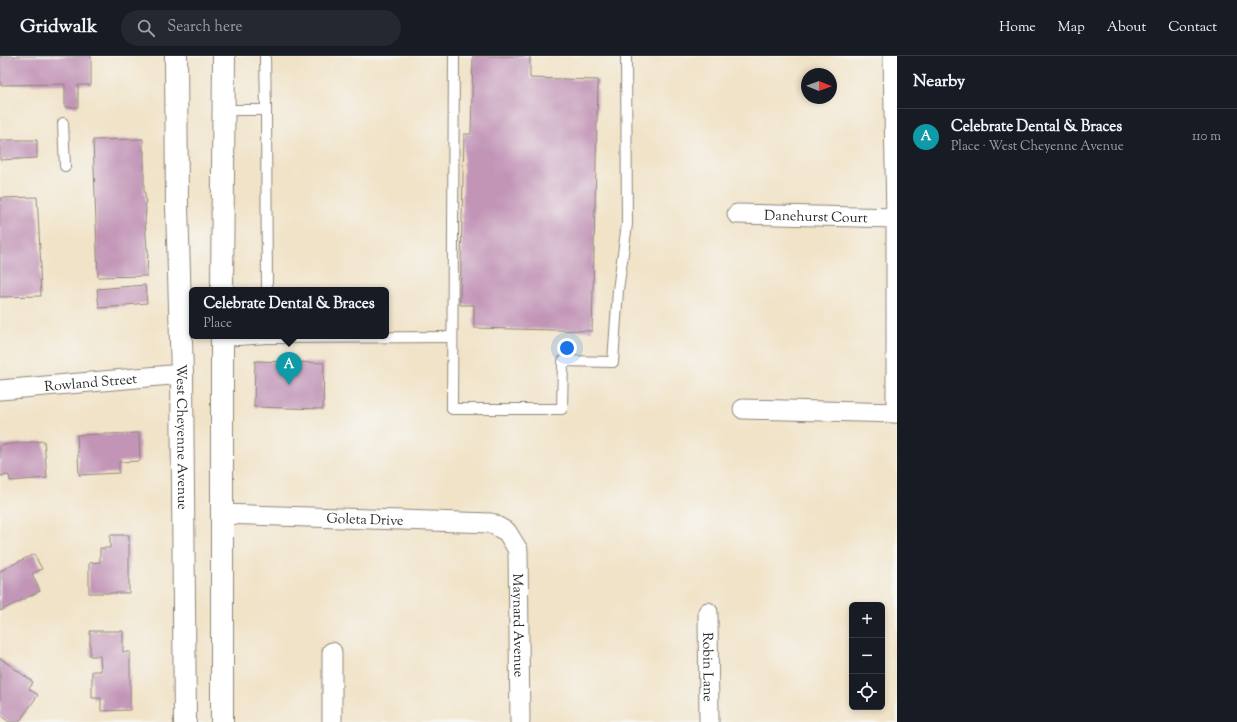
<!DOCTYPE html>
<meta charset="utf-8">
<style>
:root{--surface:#171b24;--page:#242831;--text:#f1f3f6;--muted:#9ea1a6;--line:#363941;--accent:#d690ce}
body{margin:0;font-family:"Sorts Mill Goudy",serif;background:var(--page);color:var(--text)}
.controls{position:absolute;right:12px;bottom:12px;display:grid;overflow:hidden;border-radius:6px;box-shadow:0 2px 6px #0003}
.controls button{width:36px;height:36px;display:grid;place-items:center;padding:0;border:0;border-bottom:1px solid var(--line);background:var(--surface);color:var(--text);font:20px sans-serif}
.compass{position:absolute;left:801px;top:12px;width:36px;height:36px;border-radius:50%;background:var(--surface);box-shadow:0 2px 6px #0003;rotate:91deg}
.you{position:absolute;left:567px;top:292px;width:14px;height:14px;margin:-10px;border:3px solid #fff;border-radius:50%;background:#1a73e8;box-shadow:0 0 0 6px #1a73e833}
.badge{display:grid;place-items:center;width:26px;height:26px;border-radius:50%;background:var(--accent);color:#fff;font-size:13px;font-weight:700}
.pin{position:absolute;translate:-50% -33px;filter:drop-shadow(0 1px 2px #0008)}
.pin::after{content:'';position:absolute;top:21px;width:14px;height:12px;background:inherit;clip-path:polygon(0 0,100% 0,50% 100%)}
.popup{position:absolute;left:189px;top:231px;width:200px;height:52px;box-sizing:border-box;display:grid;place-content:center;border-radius:6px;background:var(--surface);filter:drop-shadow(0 1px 3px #0005);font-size:13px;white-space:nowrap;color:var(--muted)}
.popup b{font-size:15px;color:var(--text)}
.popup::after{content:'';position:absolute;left:50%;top:100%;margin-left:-8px;border:8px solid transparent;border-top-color:var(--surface)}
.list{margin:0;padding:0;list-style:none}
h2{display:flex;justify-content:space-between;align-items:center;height:52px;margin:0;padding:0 16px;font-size:17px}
h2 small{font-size:13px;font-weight:400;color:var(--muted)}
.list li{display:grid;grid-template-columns:26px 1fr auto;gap:12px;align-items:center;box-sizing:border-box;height:56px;padding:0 16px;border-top:1px solid var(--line)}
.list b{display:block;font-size:15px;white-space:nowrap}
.list p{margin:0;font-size:13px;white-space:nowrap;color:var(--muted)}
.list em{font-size:13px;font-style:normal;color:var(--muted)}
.icon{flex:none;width:22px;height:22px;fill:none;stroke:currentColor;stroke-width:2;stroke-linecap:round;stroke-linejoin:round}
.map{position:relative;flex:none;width:897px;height:666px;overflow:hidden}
header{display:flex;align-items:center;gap:24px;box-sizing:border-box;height:56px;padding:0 20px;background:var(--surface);border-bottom:1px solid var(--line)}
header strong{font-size:19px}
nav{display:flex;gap:22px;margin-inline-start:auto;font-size:14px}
.search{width:280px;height:36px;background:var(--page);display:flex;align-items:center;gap:10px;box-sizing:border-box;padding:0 14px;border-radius:22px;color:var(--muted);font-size:15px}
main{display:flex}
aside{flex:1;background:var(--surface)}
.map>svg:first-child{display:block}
</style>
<header>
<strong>Gridwalk</strong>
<div class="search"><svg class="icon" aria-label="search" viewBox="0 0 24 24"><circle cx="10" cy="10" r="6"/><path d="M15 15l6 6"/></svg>Search here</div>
<nav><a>Home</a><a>Map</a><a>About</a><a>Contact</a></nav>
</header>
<main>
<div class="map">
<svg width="897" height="666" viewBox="0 0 897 666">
<rect width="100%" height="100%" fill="#f6f6f2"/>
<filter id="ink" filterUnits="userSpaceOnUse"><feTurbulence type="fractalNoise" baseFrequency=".025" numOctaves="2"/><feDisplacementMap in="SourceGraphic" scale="8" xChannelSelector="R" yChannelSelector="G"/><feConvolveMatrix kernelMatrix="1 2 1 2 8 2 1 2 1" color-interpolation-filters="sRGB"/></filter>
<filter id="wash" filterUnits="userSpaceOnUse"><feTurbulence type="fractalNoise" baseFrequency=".012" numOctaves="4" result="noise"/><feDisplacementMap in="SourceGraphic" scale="16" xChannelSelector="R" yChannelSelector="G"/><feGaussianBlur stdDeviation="0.9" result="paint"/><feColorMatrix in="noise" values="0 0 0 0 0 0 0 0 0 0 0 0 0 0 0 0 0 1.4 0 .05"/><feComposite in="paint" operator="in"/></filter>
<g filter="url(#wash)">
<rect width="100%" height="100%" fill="#f1e3c8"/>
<g id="blocks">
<g fill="#c295b7">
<path d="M0 0H91V29H78V51H65V28L0 29Z"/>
<path d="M473 0H530V22L598 24 592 275 474 272V249H460L464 78H471Z"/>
<path d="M143 83V95H144V137H145L146 149 145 150 146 152 145 165 147 193H148L147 220 98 221 93 84Z"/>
<path d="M0 84H37V102L0 104Z"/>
<path d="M37 141 41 211H40L41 240 0 241V142Z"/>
<path d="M145 229 147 247 126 249V250L99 252 97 233Z"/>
<path d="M255 305 324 307 323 353 254 351Z"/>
<path d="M139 377 140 405 119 406V417L79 419 77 379Z"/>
<path d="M44 385 47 422 10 425 9 419 0 420V389Z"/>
<path d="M110 479H129V537H89V507L100 506V492H110Z"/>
<path d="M34 498 42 513 32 518 40 535 0 555V515Z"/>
<path d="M90 575H123V596H130V654L101 655V642H92V615H101L100 600H90Z"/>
<path d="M0 602 33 626 29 633 38 639 19 666H9L0 659Z"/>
</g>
</g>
</g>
<g filter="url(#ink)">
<use href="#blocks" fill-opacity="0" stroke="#8e877a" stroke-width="1"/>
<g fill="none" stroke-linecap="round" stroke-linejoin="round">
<defs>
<g id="lane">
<path d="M454 0 452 353H562L563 305 613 306 618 234 627 168 626 0"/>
<path d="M224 54H266L265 0"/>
<path d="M266 54 267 234"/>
<path d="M63 67 65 110"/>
<path d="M222 285 267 282 452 281"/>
</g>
<g id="street">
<path d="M893 0 896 162V357"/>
<path id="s1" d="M737 158 896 162"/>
<path id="s2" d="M0 334 182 318"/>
<path d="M743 353 897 357"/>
<path id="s3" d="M221 458 491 467 507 476 518 494 520 666"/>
<path id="s4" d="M708 556 709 666"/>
<path d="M332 596V666"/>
</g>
<g id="primary">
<path id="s5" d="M176 0 177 150 182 318 185 666"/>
<path d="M222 234 224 0"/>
<path d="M222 666V280"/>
</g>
</defs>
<use href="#lane" stroke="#8e877a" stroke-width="12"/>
<use href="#street" stroke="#8e877a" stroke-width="21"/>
<use href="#primary" stroke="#8e877a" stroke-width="24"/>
<use href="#lane" stroke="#fff" stroke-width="10"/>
<use href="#street" stroke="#fff" stroke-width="19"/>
<use href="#primary" stroke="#fff" stroke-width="22"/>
</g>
</g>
<g text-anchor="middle" stroke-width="4" stroke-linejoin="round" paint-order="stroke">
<g font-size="14" fill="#2b2b2b" stroke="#f6f6f2">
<text dy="5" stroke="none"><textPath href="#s1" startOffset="79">Danehurst Court</textPath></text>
<text dy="5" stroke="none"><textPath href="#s2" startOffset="91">Rowland Street</textPath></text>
<text dy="5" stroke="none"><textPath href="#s5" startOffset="381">West Cheyenne Avenue</textPath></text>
<text dy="5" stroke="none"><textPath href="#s3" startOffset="144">Goleta Drive</textPath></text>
<text dy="5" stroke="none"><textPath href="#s3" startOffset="385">Maynard Avenue</textPath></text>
<text dy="5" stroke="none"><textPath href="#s4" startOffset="55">Robin Lane</textPath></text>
</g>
</g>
</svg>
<div class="controls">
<button>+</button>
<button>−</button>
<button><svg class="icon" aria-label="locate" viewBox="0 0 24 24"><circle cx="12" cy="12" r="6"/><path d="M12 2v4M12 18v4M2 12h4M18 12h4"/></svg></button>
</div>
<svg class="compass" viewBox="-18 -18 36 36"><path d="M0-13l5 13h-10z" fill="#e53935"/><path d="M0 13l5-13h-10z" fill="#9ea1a6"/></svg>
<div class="you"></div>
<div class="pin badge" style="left:289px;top:329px;background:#0f9aa8">A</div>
<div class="popup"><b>Celebrate Dental &amp; Braces</b>Place</div>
</div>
<aside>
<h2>Nearby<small></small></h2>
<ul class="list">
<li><span class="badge" style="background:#0f9aa8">A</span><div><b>Celebrate Dental &amp; Braces</b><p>Place · West Cheyenne Avenue</p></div><em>110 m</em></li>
</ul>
</aside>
</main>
